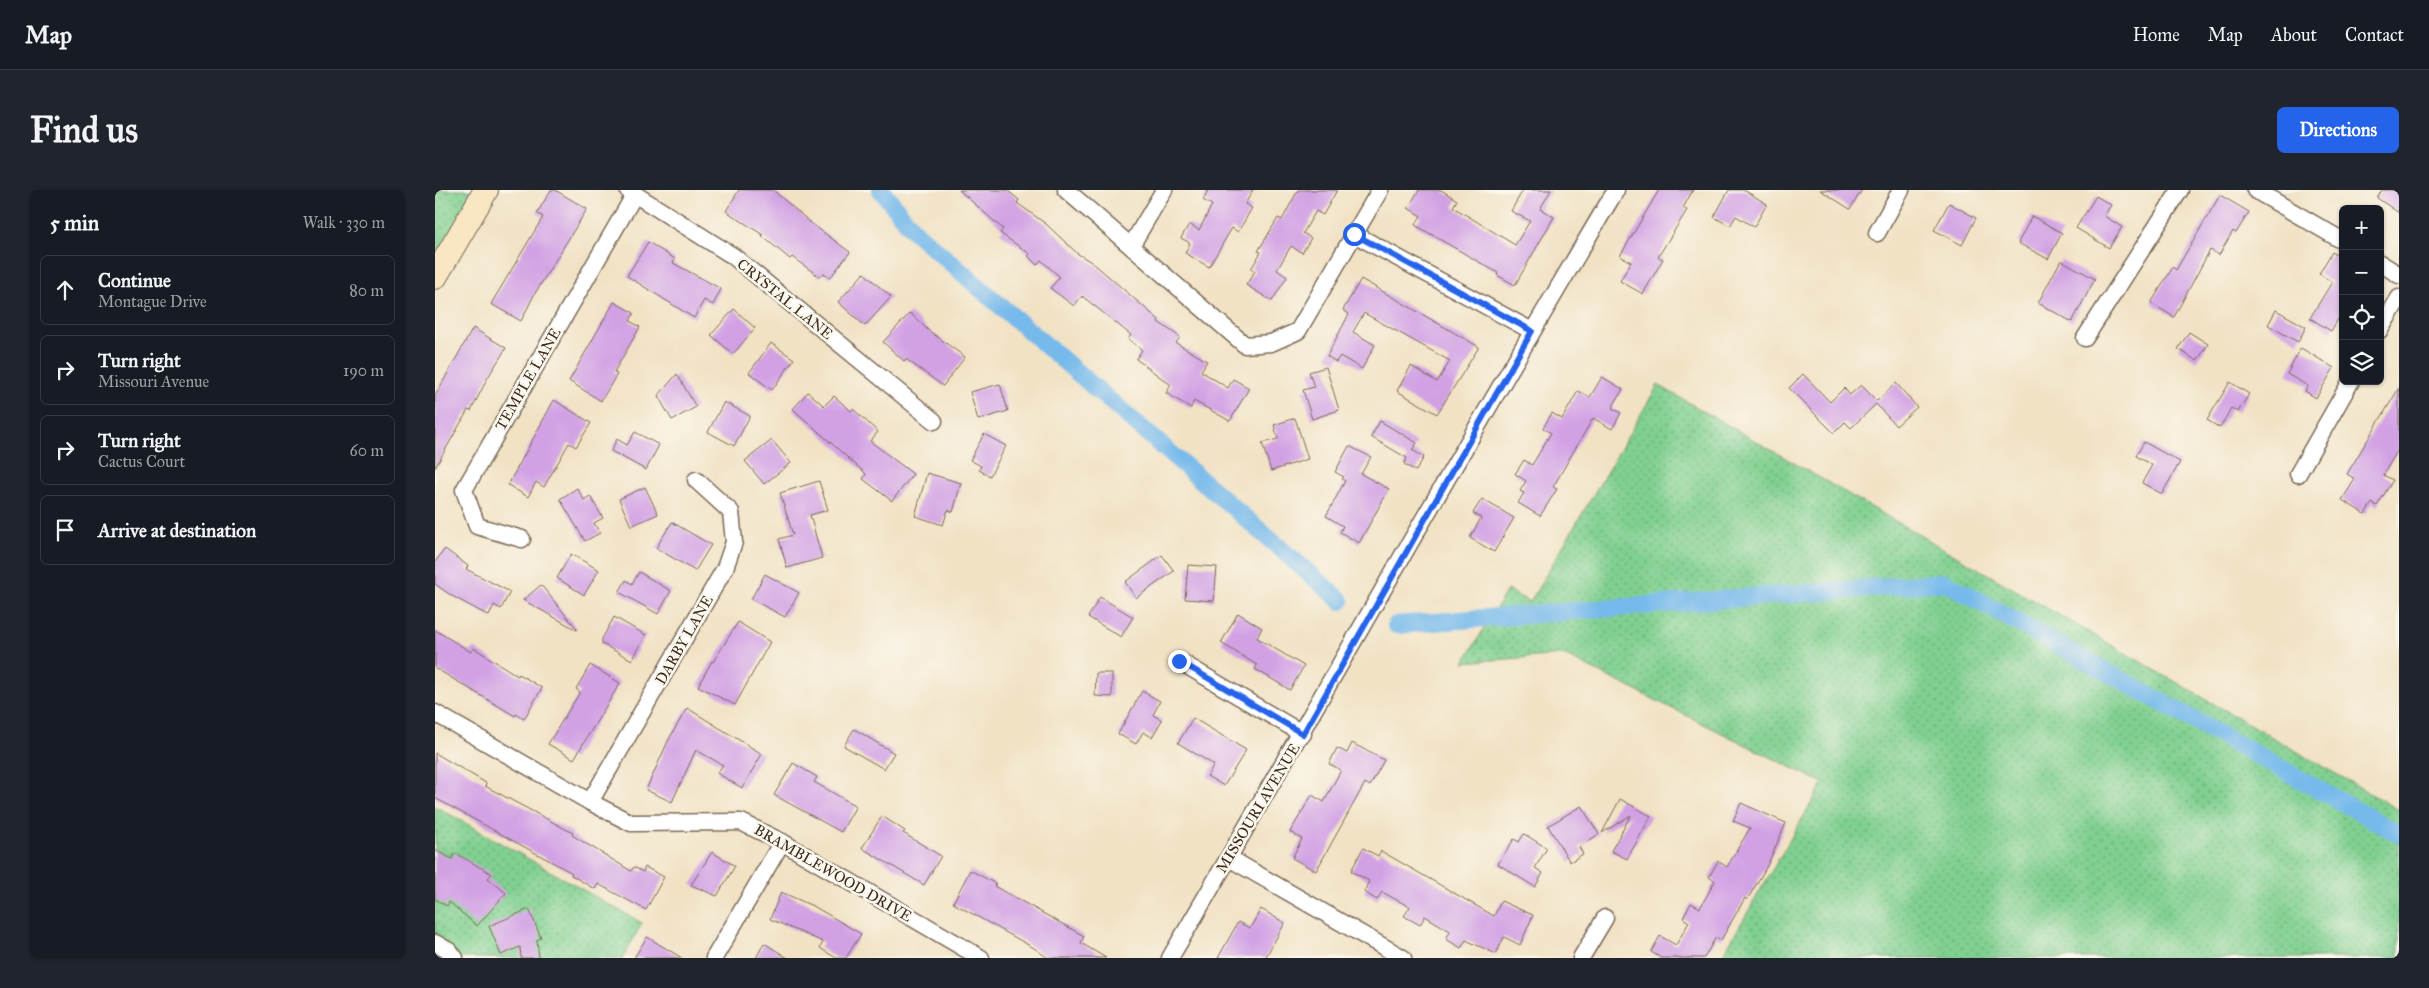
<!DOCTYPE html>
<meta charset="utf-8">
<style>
:root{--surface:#171b24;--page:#20242c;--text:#f1f3f6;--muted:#9ea1a6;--line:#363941;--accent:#2563eb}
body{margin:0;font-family:"IM FELL Great Primer",serif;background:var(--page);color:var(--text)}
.controls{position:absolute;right:15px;top:15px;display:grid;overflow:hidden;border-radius:8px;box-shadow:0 1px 4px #0004}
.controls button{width:45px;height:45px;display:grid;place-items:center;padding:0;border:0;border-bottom:1px solid var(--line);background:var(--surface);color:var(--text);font:25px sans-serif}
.stop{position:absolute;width:15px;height:15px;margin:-11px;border:4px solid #2563eb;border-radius:50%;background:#fff}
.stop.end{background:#2563eb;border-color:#fff;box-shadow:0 1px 5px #0008}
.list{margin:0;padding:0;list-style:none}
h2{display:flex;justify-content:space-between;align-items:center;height:65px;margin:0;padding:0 20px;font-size:21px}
h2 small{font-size:16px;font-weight:400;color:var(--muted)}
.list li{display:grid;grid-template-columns:32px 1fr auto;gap:15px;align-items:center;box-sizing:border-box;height:70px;margin:0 10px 10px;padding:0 10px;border:1px solid var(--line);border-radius:8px}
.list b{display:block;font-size:19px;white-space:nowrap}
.list p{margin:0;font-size:16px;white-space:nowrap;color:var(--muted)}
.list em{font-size:16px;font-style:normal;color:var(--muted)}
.icon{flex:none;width:28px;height:28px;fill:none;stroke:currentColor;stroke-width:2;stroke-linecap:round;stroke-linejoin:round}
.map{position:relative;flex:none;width:1964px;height:768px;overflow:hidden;border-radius:8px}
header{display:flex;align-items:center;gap:30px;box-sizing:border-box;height:70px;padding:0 25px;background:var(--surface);border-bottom:1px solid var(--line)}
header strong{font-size:24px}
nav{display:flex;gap:28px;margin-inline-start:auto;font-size:18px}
.intro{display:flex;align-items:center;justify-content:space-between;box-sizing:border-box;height:120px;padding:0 30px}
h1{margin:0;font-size:35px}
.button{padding:12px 22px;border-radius:8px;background:var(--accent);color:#fff;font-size:18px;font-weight:700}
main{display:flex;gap:30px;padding:0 30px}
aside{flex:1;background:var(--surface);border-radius:8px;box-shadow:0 1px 4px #0004}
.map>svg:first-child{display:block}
</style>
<header>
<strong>Map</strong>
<nav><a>Home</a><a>Map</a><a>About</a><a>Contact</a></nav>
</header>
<div class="intro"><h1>Find us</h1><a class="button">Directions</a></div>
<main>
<aside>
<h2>5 min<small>Walk · 330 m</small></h2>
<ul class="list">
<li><svg class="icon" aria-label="ahead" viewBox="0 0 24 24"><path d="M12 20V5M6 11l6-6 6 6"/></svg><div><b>Continue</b><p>Montague Drive</p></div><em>80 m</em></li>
<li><svg class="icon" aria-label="right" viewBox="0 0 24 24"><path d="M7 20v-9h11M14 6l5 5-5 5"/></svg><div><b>Turn right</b><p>Missouri Avenue</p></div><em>190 m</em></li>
<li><svg class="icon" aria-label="right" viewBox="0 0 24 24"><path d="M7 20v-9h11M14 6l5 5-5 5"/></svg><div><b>Turn right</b><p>Cactus Court</p></div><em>60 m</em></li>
<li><svg class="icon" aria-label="arrive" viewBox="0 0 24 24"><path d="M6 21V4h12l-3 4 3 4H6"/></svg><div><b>Arrive at destination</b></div></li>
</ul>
</aside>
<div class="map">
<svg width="1964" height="768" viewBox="0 0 1964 768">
<defs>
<pattern id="grass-dots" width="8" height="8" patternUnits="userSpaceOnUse" patternTransform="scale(1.25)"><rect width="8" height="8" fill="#80d090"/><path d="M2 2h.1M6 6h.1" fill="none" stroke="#6aa975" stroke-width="1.8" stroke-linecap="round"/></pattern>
</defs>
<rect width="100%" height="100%" fill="#fbf7ec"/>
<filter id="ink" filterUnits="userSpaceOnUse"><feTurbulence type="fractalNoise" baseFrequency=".02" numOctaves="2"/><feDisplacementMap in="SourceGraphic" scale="10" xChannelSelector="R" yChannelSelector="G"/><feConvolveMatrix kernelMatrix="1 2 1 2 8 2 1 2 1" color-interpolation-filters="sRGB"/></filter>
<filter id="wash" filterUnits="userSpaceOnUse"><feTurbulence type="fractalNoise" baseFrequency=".0096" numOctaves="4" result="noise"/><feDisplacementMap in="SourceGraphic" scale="20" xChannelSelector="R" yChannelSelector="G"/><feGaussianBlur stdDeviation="1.12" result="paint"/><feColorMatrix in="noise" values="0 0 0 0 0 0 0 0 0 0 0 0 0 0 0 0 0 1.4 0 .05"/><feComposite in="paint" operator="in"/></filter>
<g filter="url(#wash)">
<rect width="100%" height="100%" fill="#f1e2c4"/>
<g fill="url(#grass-dots)" stroke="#5e7d57">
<path d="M0 0H41L0 71Z"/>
<path d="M1223 195 1964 620V768H1286L1388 593 1129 465 1029 472 1072 400 1095 412Z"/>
<path d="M0 616 207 733 188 768H0Z"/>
</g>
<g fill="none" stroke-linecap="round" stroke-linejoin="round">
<g stroke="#76b9eb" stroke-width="18">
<path d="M446 0 479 41 906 411"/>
<path d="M961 435 1510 392 1964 644"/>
</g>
</g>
<g id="blocks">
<g fill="#d1a1e4">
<path d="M116 0H120L152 19 99 105 86 131 56 114 108 27 102 23Z"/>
<path d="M304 0H338L377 34 415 62 395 88 388 83 385 87 357 67 355 69 327 46 328 45 291 21Z"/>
<path d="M524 0H572L584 10 582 13 611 34 643 64 658 73 724 130 723 132 745 147 741 153 772 171 766 181 793 198 798 189 814 198 795 231 759 211 756 218 731 203 736 195 701 169 707 160 693 149 696 145 647 106 639 116 615 98 625 87 606 70 602 75 593 66 595 64 565 43 568 39Z"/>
<path d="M773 0H818L810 14 817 18 803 42 797 38 774 77 750 63 755 53 746 48 754 34 764 40 777 15 768 10Z"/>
<path d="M863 0H902L888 25 881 21 868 43 876 48 867 63 856 56 842 80 852 87 837 111 811 95 820 81 816 79 826 62 823 61 843 28 847 30Z"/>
<path d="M984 0H1006L1022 10 1018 17 1080 55 1095 31 1076 21 1088 0H1116L1105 19 1119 27 1080 95 1062 85 1063 83 980 35 986 26 973 18Z"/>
<path d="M1224 0H1258L1248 18 1252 20 1223 67 1228 69 1208 104 1185 91 1196 72 1185 66Z"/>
<path d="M1294 0H1309L1332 14 1319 37 1301 26 1295 36 1279 27Z"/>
<path d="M1385 0H1427L1415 19Z"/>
<path d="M1947 0H1964V23L1942 8Z"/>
<path d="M1785 5 1814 22 1801 43 1798 41 1784 65 1775 60 1739 127 1716 113 1738 77 1741 80Z"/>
<path d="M1661 6 1676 15 1669 26 1687 37 1674 58 1641 38Z"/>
<path d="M1514 13 1541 28 1527 55 1499 40Z"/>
<path d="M1597 26 1627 43 1613 69 1583 53Z"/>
<path d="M213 52 240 69 238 73 286 99 278 115 269 110 259 128 192 86Z"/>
<path d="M1897 62 1908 69V121L1896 141 1875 128 1897 92 1884 84Z"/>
<path d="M1626 70 1660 89 1637 132 1603 113Z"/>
<path d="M429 83 456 107 430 136 403 112Z"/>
<path d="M926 89 1044 157 1002 224 962 201 976 176 1002 192 1015 171 929 123 918 142 940 155 927 179 905 166 901 172 892 166 914 124 908 120Z"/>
<path d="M179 112 199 123 195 131 205 137 179 182 182 184 166 211 134 191Z"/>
<path d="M299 119 320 138 298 164 276 145Z"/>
<path d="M1841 120 1871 137 1863 152 1833 135Z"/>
<path d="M475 123 493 140 530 167 508 196 471 169 469 171 448 152Z"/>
<path d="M38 138 71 158 52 189 36 221 33 220 0 278V206Z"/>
<path d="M1754 142 1773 154 1762 171 1743 159Z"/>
<path d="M336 153 359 169 337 200 314 183Z"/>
<path d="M1866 158 1899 178 1881 208 1870 201 1873 196 1852 184Z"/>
<path d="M891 177 904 220 877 229 868 200 879 197 874 182Z"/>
<path d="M242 184 261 217 237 230 223 206Z"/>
<path d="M1368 184 1395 212 1409 198 1415 205 1426 195 1442 211 1461 193 1482 217 1461 236 1441 214 1416 238 1410 232 1399 243 1354 198Z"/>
<path d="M1167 187 1188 199 1177 218 1186 223 1177 239 1158 228 1118 297 1122 299 1105 326 1083 313 1089 303 1085 301 1091 291 1080 284 1089 270 1097 275 1116 243 1108 238 1117 223 1127 229 1143 201 1155 207Z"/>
<path d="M1795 192 1814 204 1803 222 1796 218 1785 238 1772 230Z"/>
<path d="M565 194 573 221 543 230 535 202Z"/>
<path d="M1964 198V258L1948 285 1958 290 1942 316 1937 313 1930 324 1907 310 1920 289 1912 284Z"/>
<path d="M373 202 389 216 399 206 416 221 418 219 443 242 435 251 478 284 457 311 428 289 431 284 358 219Z"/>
<path d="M119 210 156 233 141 257 134 253 109 297 101 292 93 307 73 295Z"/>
<path d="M289 212 315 226 299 256 273 242Z"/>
<path d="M860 228 873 269 836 281 827 253 843 249 839 235Z"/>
<path d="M945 231 982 253 977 260 989 267 981 281 969 274 972 268 936 247Z"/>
<path d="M200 242 224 255 211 280 176 261 182 249 192 255Z"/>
<path d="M549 244 571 256 555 286 544 280 546 276 535 270Z"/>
<path d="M337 250 356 273 329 294 310 271Z"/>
<path d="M1709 252 1745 272 1727 304 1707 293 1717 275 1701 266Z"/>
<path d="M914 256 936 267 926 284 954 299 924 353 905 342 908 336 891 326 910 291 907 289 909 287 900 282Z"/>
<path d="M492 283 526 293 518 322 513 320 508 335 480 326Z"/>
<path d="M384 291 393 320 375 325 387 368 352 378 344 349 358 345 345 303Z"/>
<path d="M210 297 223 324 196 336 184 309Z"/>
<path d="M142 298 149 310 155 306 168 328 159 333 165 343 150 351 125 309Z"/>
<path d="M1047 309 1079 328 1059 362 1035 348 1046 328 1038 323Z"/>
<path d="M237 332 276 355 260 381 221 358Z"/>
<path d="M10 359 33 376 31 379 75 402 66 419 59 415 54 426 17 406 0 394V372Z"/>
<path d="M136 364 164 380 149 405 122 388Z"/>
<path d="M727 365 739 381 701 408 690 392Z"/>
<path d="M753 375 782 377 779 411 750 409Z"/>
<path d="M204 382 236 401 223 424 184 402 191 390 197 394Z"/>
<path d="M330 384 364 403 350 427 316 409Z"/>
<path d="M106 395 142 439V440L88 410Z"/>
<path d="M665 407 698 427 686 447 653 427Z"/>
<path d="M803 423 827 438 822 448 869 476 855 500 820 479 822 475 786 453Z"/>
<path d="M179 427 211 445 197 470 167 454V449Z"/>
<path d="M303 432 335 452 300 515 263 496 277 471 278 472Z"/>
<path d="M0 440 36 462 39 458 83 486 84 484 107 498 89 529 81 524 80 526 0 478Z"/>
<path d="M155 475 185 493 139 569 113 554 145 502 141 499Z"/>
<path d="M661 483H677V507L660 506Z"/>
<path d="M707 501 725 511 718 525 727 530 717 547 708 542 701 554 683 544Z"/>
<path d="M252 518 327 564 307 598 282 583 288 575 261 560 237 612 211 600 234 549Z"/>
<path d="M758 528 811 560 789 596 772 586 779 575 743 553Z"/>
<path d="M419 539 459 563 449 579 409 556Z"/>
<path d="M917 553 949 570 935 596 930 593 881 681 857 668 867 649 855 642 877 605 889 612 906 580 894 574 902 558 912 563Z"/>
<path d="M0 563 51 593 50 596 138 643 137 645 196 681 199 677 208 682 210 677 229 687 211 720 163 694 160 699 136 685 137 683 0 608Z"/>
<path d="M358 573 382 587 379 592 421 616 406 642 339 605Z"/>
<path d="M1185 609 1216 626 1192 669 1176 661 1196 625 1167 643Z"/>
<path d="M1306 613 1351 633 1332 676 1312 710 1310 708 1286 750 1281 747 1269 768H1226L1216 762 1225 746 1241 755 1254 732 1248 728 1256 713 1265 718 1280 691 1274 687 1283 671 1292 677 1315 638 1298 631Z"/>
<path d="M1146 616 1164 644 1144 657 1148 664 1135 672 1113 636Z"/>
<path d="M447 626 470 641 468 643 506 666 489 695 427 658Z"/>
<path d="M1089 644 1112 658 1100 678 1108 683 1100 697 1063 674 1079 649 1084 652Z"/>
<path d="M928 658 943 666 946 661 1059 726 1066 711 1098 725 1085 755 1069 747 1061 764 1031 750 1026 758 1011 749 1015 741 990 726 985 735 969 726 975 717 947 702 942 710 929 702 934 691 916 681Z"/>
<path d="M0 660 17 669 20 663 57 684 53 688 71 703 42 736 14 712 12 716 0 709Z"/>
<path d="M277 662 300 676 282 706 256 695Z"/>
<path d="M535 680 561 694 559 696 649 746 646 753 671 768H613L599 758 518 713Z"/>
<path d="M346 702 380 717 426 744 411 768H401L385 758 388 752 335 729Z"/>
<path d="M94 719 106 748 102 750 104 768H86L85 757 66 765 54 736Z"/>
<path d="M826 719 850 733 830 768H783L803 732 815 738Z"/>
<path d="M212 747 247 768H199Z"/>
<path d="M329 753 353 768H321Z"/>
</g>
</g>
</g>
<g filter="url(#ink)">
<use href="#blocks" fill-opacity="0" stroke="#7b6a58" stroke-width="1"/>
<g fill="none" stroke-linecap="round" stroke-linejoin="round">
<defs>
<g id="minor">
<path d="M193 0 298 66 499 231"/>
<path d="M631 0 810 155 836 153 863 141 945 0"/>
<path d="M1820 0 1908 51"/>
<path d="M1442 43 1466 0"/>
<path d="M919 44 1097 141"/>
<path d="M696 56 729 0"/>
<path d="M1945 73 1964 85"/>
<path d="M1945 140 1964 108"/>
<path d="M1650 148 1745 0"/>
<path d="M1863 284 1916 191"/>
<path d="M87 349 42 336 29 300 200 4"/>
<path d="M744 471 868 544"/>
<path d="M0 523 155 612 196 633 306 632 347 652 546 768"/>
<path d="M155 612 290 378 299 352 296 322 261 290"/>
<path d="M794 668 968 768"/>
<path d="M0 753 14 761 20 768"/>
<path d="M279 768 347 652"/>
<path d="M735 768C885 513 1029 254 1181 0"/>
<path d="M1146 768 1170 728"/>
</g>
<path id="secondary" d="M0 87 51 0"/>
</defs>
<use href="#minor" stroke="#7b6a58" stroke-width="19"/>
<use href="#secondary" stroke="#7b6a58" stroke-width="26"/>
<use href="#minor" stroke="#fff" stroke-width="16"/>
<use href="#secondary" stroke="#f9e7c3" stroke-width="24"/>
</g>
</g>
<g fill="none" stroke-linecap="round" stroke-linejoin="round" filter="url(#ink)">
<path stroke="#2563eb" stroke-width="6" d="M744 471 868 544 1097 141 919 44"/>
</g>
<g text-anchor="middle" stroke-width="5" stroke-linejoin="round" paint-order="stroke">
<g font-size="15" fill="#3b2a1e" stroke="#fbf7ec">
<text transform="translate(350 109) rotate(39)" y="5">CRYSTAL LANE</text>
<text transform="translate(93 189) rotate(-60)" y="5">TEMPLE LANE</text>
<text transform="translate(249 450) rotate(-60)" y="5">DARBY LANE</text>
<text transform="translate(823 618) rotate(-59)" y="5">MISSOURI AVENUE</text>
<text transform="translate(398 683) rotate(30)" y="5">BRAMBLEWOOD DRIVE</text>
</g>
</g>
</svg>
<div class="controls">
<button>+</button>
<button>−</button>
<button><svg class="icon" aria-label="locate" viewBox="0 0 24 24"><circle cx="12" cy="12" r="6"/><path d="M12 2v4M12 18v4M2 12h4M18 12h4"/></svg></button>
<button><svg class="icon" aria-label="layers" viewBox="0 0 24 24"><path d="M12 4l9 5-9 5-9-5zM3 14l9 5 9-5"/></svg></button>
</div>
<div class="stop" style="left:919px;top:44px"></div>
<div class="stop end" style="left:744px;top:471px"></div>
</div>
</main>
